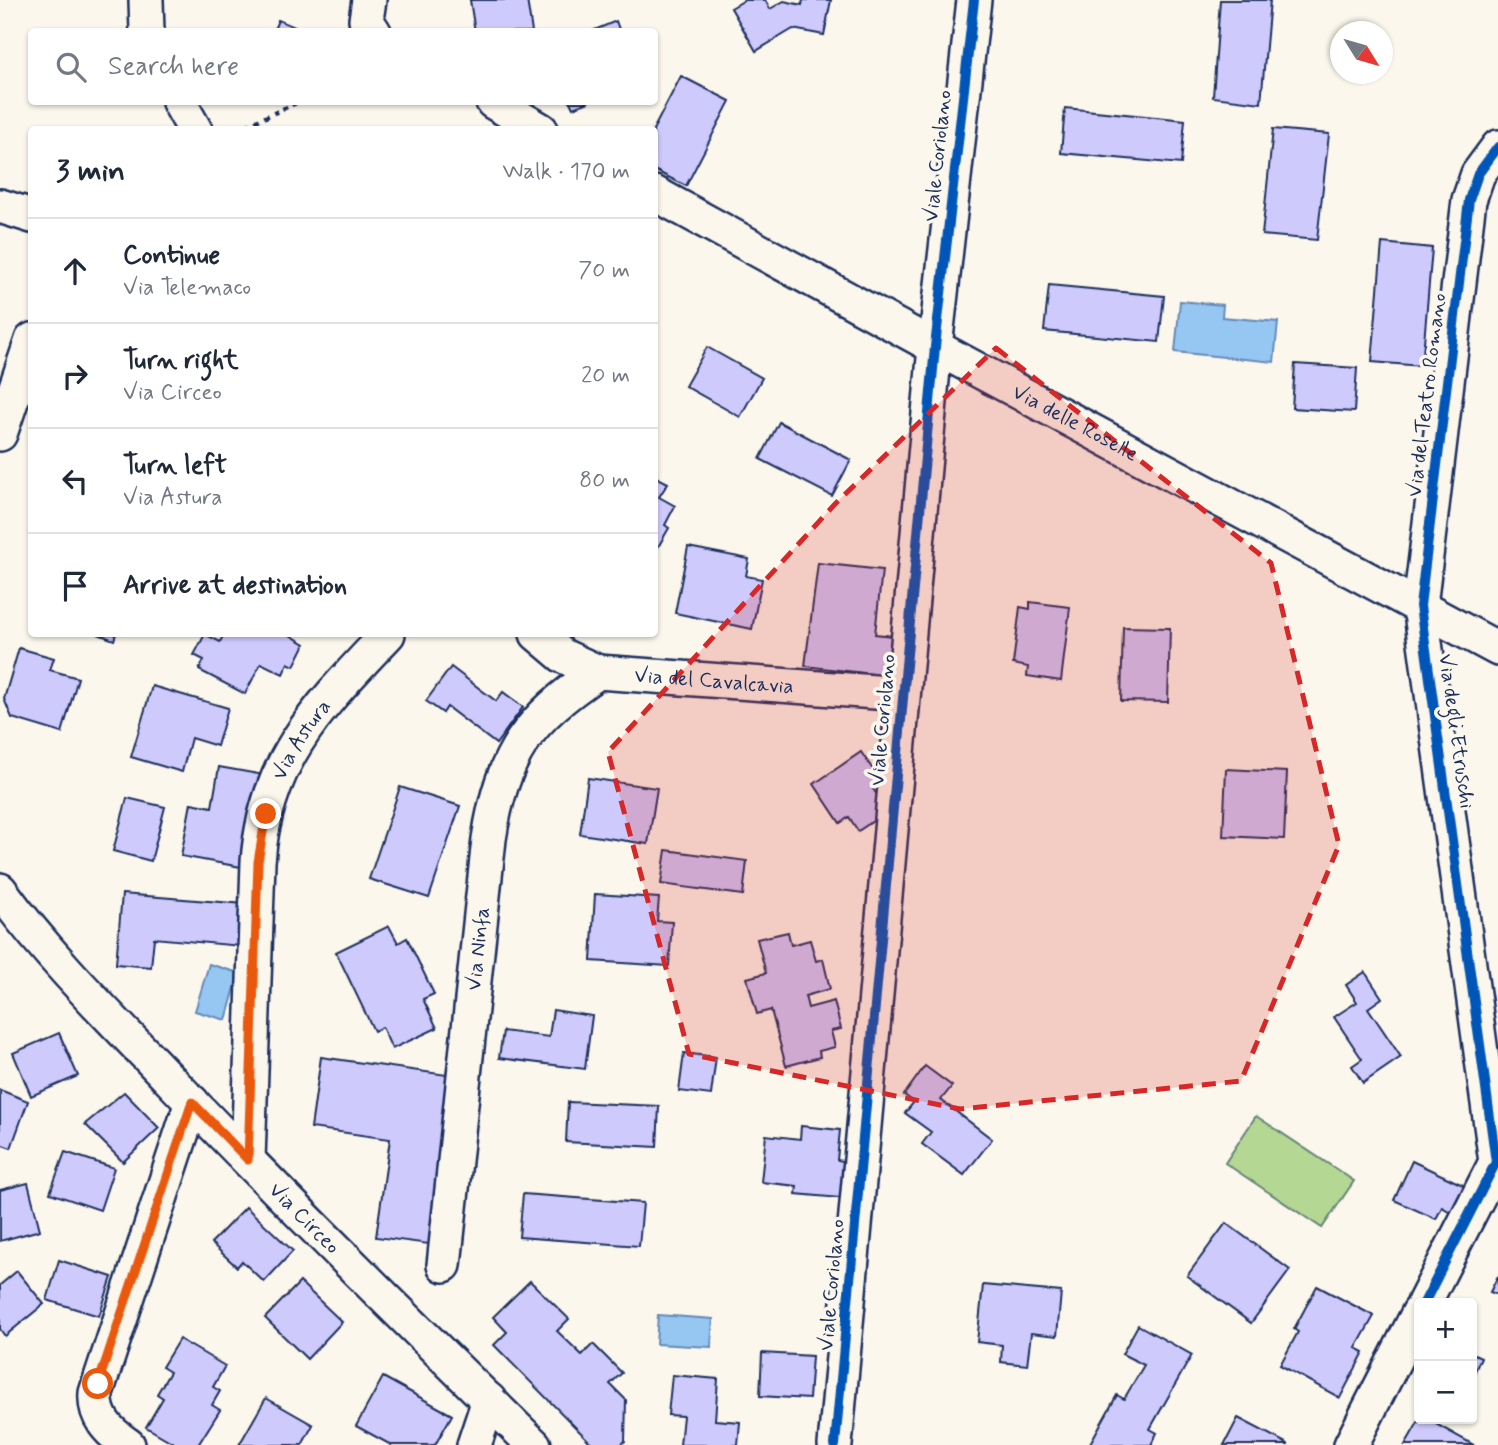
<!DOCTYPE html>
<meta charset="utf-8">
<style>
:root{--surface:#fff;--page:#f2f2f3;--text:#1f2937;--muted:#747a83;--line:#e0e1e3}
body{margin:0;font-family:Mynerve,sans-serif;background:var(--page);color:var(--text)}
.controls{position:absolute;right:21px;bottom:21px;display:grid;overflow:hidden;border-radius:7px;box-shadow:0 2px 5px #0004}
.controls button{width:63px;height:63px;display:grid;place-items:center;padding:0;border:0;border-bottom:2px solid var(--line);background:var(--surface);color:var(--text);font:35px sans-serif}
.compass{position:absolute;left:1330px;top:21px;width:63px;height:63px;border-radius:50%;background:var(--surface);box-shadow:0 2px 5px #0004;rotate:127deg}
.stop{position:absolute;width:21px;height:21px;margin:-16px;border:5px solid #ea580c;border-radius:50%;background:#fff}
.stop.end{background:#ea580c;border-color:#fff;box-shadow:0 2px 7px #0008}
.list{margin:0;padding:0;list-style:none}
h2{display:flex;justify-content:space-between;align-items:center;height:91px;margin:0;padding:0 28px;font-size:30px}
h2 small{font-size:23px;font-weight:400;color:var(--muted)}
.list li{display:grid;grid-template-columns:46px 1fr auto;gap:21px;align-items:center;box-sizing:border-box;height:105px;padding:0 28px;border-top:2px solid var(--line)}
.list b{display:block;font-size:26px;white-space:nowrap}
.list p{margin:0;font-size:23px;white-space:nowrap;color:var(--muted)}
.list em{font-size:23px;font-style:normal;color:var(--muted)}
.icon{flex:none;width:38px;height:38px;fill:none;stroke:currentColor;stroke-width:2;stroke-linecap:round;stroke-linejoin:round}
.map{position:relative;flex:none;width:1498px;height:1445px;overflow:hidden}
.search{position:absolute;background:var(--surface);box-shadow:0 2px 5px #0004;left:28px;top:28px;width:630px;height:77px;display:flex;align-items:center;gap:18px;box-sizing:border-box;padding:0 24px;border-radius:7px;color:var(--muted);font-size:26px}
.panel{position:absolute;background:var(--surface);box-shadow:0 2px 5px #0004;left:28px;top:126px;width:630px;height:511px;border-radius:7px}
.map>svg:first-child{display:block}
</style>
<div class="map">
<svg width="1498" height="1445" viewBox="0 0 1498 1445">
<rect width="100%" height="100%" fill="#fbf7ec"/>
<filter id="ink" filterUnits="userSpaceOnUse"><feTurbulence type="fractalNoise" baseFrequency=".0143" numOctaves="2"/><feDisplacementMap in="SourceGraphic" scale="14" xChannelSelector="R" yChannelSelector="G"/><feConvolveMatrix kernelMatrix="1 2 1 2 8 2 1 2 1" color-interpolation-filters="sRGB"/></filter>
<g filter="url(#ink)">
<path fill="#b4d893" stroke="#688478" stroke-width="2" d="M1256 1116 1354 1181 1322 1228 1225 1163Z"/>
<g fill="#96c6f2" stroke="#658ab7" stroke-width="2">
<path d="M1180 301 1223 305 1222 317 1278 322 1274 362 1175 352Z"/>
<path d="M209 964 239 973 226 1020 195 1011Z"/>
<path d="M658 1315 713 1319 711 1347 656 1344Z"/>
</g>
<g fill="#cfcafc" stroke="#1b2f5e" stroke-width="2">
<path d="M470 0H527L532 32H475Z"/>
<path d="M745 0H765L770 9 784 1 802 5 803 0H831L824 35 793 29 756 51 731 8Z"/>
<path d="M1220 0H1270L1261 103 1213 97Z"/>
<path d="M278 20 304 31V32H273Z"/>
<path d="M616 21 620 32H590Z"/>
<path d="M681 76 730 101 686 186 654 170 653 130Z"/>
<path d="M570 102H589L573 108Z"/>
<path d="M1065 108 1185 120 1181 164 1061 153Z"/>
<path d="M1273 129 1329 134 1317 240 1262 235Z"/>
<path d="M1382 243 1432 248 1422 366 1372 362Z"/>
<path d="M1049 285 1164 296 1159 342 1044 331Z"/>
<path d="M707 347 762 378 740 417 685 386Z"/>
<path d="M1295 364 1357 368 1354 412 1292 408Z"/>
<path d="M779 422 851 460 832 496 760 459Z"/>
<path d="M654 476 668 483 659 497 675 506 665 525 669 528 654 554Z"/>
<path d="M688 547 749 559 746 576 762 579 752 629 675 613Z"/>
<path d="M818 563 882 570 875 634 903 637 898 677 805 666Z"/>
<path d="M1030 602 1070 607 1061 681 1027 676 1028 667 1013 664 1020 607 1030 609Z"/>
<path d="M1123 627 1170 628 1168 702 1121 701Z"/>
<path d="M98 634H116L114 640Z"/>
<path d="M205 634 220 642 224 634H291L290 635 305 644 294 666 288 663 283 674 261 663 245 694 199 670 204 660 194 655Z"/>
<path d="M19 648 54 658 50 670 78 678 62 733 12 718 4 699Z"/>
<path d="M451 667 496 701 503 692 523 707 496 744 447 707 443 713 426 701Z"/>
<path d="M152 686 228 708 217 746 191 738 182 772 131 757Z"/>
<path d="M861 752 880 780 871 786 888 811 858 831 849 817 840 823 814 784Z"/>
<path d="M219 767 264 775 241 867 181 856 191 803 212 807Z"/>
<path d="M1226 769 1287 772 1284 839 1223 836Z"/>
<path d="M588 778 657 788 648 844 580 834Z"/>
<path d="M400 787 460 806 429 898 369 879Z"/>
<path d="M127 798 165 807 151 861 113 851Z"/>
<path d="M666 850 747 861 743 895 661 884Z"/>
<path d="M122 894 245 904 241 946 154 938 151 967 116 964Z"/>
<path d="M595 894 659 898 657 921 672 922 669 966 591 961Z"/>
<path d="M389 926 398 943 407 938 434 994 423 999 437 1028 392 1049 382 1027 374 1031 336 952Z"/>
<path d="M788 932 791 945 810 940 816 961 823 959 830 989 805 996 808 1008 834 1001 841 1029 831 1031 835 1047 819 1051 820 1057 786 1066 771 1010 757 1014 747 978 766 973 757 939Z"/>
<path d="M1365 972 1382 998 1368 1008 1401 1057 1363 1083 1352 1066 1362 1059 1334 1017 1357 1002 1346 985Z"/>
<path d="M553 1010 592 1016 585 1069 499 1058 503 1031 549 1037Z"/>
<path d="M59 1033 78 1076 31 1096 13 1053Z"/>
<path d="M684 1053 716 1057 711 1095 679 1091Z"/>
<path d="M321 1057 461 1077 436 1245 376 1237 390 1139 311 1128Z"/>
<path d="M925 1066 952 1086 941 1100 992 1139 964 1175 922 1144 931 1132 905 1113 914 1102 904 1095Z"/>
<path d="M0 1090 28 1101 11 1148 0 1144Z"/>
<path d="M124 1092 159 1128 123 1162 85 1124Z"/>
<path d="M568 1102 659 1106 657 1147 566 1142Z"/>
<path d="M801 1126 840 1130 837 1160 844 1161 840 1198 796 1194 797 1186 761 1182 766 1135 800 1139Z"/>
<path d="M65 1152 114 1168 100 1210 50 1193Z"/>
<path d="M1412 1161 1465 1186 1452 1213 1442 1207 1436 1219 1394 1200Z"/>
<path d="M28 1183 40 1230 0 1241V1190Z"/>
<path d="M523 1194 643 1203 639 1246 519 1237Z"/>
<path d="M246 1207 293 1251 264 1282 242 1261 237 1267 211 1243Z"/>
<path d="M1226 1223 1290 1270 1251 1323 1187 1276Z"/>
<path d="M59 1260 112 1277 99 1316 47 1300Z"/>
<path d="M17 1271 44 1304 5 1336 0 1329V1285Z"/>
<path d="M1498 1276V1295L1490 1292Z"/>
<path d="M530 1281 569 1319 557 1331 582 1355 593 1344 622 1373 610 1384 626 1400 625 1441 621 1445H593L494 1345 507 1332 493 1317Z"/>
<path d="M300 1282 342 1322 307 1359 265 1318Z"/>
<path d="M983 1285 1061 1292 1057 1336 1031 1333 1027 1365 1001 1362 1002 1345 977 1342Z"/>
<path d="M1317 1286 1374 1316 1356 1348 1364 1352 1340 1398 1280 1365 1298 1332 1294 1329Z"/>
<path d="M1138 1325 1192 1355 1150 1429 1157 1433 1151 1445H1089L1117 1395 1124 1399 1144 1365 1122 1354Z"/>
<path d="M179 1339 225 1366 213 1387 220 1391 212 1405 220 1410 198 1445H177L146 1427 163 1398 157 1394 170 1372 162 1367Z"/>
<path d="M762 1353 812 1356 809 1399 760 1396Z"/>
<path d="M1472 1353 1481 1357 1472 1378Z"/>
<path d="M672 1375 718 1379 715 1420 740 1422 738 1445H680L683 1416 668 1415Z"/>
<path d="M383 1377 452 1415 435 1445H391L356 1426Z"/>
<path d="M266 1398 313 1425 302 1445H239Z"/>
<path d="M1238 1418 1288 1444V1445H1224Z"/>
<path d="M1420 1419H1427L1474 1445H1405Z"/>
</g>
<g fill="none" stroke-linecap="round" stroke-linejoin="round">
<defs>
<g id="minor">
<path d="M146 0 147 32"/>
<path d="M369 0 366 20 374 32"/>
<path d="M179 102 195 130"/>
<path d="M493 102 541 130"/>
<path id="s1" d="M654 193 935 347 1498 649"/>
<path d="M0 206 32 216"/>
<path d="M0 434 32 340"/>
<path id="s2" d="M537 634 563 656 598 672 903 694"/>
<path id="s3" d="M0 890C51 960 114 1021 174 1084 292 1207 413 1326 534 1445"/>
<path id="s4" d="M248 1160 258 862C265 759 321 705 388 634"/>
<path id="s5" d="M444 1265 489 839C502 754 528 719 598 672"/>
<path d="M1424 1303 1496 1162 1420 606 1469 200 1478 174 1498 147"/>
<path d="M128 1445C109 1432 94 1417 96 1393L192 1102"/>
<path d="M474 1445 489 1400"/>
<path d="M835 1445 935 347 974 0"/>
<path d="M1351 1445 1419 1312"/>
</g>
</defs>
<use href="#minor" stroke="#1b2f5e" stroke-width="38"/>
<path stroke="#1b2f5e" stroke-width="4.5" stroke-dasharray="5 5" stroke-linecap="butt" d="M237 130 298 102"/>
<use href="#minor" stroke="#fbf7ec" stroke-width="33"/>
<defs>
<g id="cycleway">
<path d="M1424 1303 1496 1162 1420 606 1469 200 1478 174 1498 147"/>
<path d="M835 1445 935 347 974 0"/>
</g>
</defs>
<use href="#cycleway" stroke="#fbf7ec" stroke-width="15"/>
<use href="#cycleway" stroke="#0057b8" stroke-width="10"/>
</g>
</g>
<g fill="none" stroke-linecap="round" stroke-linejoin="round" filter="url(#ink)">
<path stroke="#ea580c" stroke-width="9" d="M98 1384 192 1102 248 1160 258 862 266 814"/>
</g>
<path fill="#d62828" fill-opacity="0.2" stroke="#d62828" stroke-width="5" stroke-dasharray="14 9" stroke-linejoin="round" d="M996 348 1271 563 1339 845 1241 1081 960 1109 689 1054 608 752 836 503Z"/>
<g text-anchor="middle" stroke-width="7" stroke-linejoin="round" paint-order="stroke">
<g font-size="21" fill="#1b2f5e" stroke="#fbf7ec">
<text transform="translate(937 156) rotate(-84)" y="7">Viale Coriolano</text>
<text transform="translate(1426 395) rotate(-83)" y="7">Via del Teatro Romano</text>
<text dy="7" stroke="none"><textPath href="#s1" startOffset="480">Via delle Roselle</textPath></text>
<text dy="7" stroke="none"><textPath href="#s2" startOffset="189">Via del Cavalcavia</textPath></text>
<text transform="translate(882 720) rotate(-85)" y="7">Viale Coriolano</text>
<text transform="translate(1457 731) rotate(82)" y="7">Via degli Etruschi</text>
<text dy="7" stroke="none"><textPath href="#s4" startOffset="430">Via Astura</textPath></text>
<text dy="7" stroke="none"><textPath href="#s5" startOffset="318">Via Ninfa</textPath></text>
<text dy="7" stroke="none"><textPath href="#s3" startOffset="448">Via Circeo</textPath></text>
<text transform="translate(831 1285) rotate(-85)" y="7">Viale Coriolano</text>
</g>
</g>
</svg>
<div class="controls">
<button>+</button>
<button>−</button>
</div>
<svg class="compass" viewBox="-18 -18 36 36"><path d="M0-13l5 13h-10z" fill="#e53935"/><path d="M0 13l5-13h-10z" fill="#747a83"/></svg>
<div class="stop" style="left:98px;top:1384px"></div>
<div class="stop end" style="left:266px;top:814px"></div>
<div class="search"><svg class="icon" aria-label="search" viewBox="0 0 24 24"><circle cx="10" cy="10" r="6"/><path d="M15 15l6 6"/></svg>Search here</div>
<section class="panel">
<h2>3 min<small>Walk · 170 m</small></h2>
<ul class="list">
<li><svg class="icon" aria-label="ahead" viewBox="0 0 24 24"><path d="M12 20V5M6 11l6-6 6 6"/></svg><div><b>Continue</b><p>Via Telemaco</p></div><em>70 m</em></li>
<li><svg class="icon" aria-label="right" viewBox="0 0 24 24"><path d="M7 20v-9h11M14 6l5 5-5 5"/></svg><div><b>Turn right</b><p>Via Circeo</p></div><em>20 m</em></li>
<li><svg class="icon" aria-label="left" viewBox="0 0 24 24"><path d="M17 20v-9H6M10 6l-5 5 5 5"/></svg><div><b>Turn left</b><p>Via Astura</p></div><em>80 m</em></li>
<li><svg class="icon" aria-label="arrive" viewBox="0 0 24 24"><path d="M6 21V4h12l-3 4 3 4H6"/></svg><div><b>Arrive at destination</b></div></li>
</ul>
</section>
</div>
